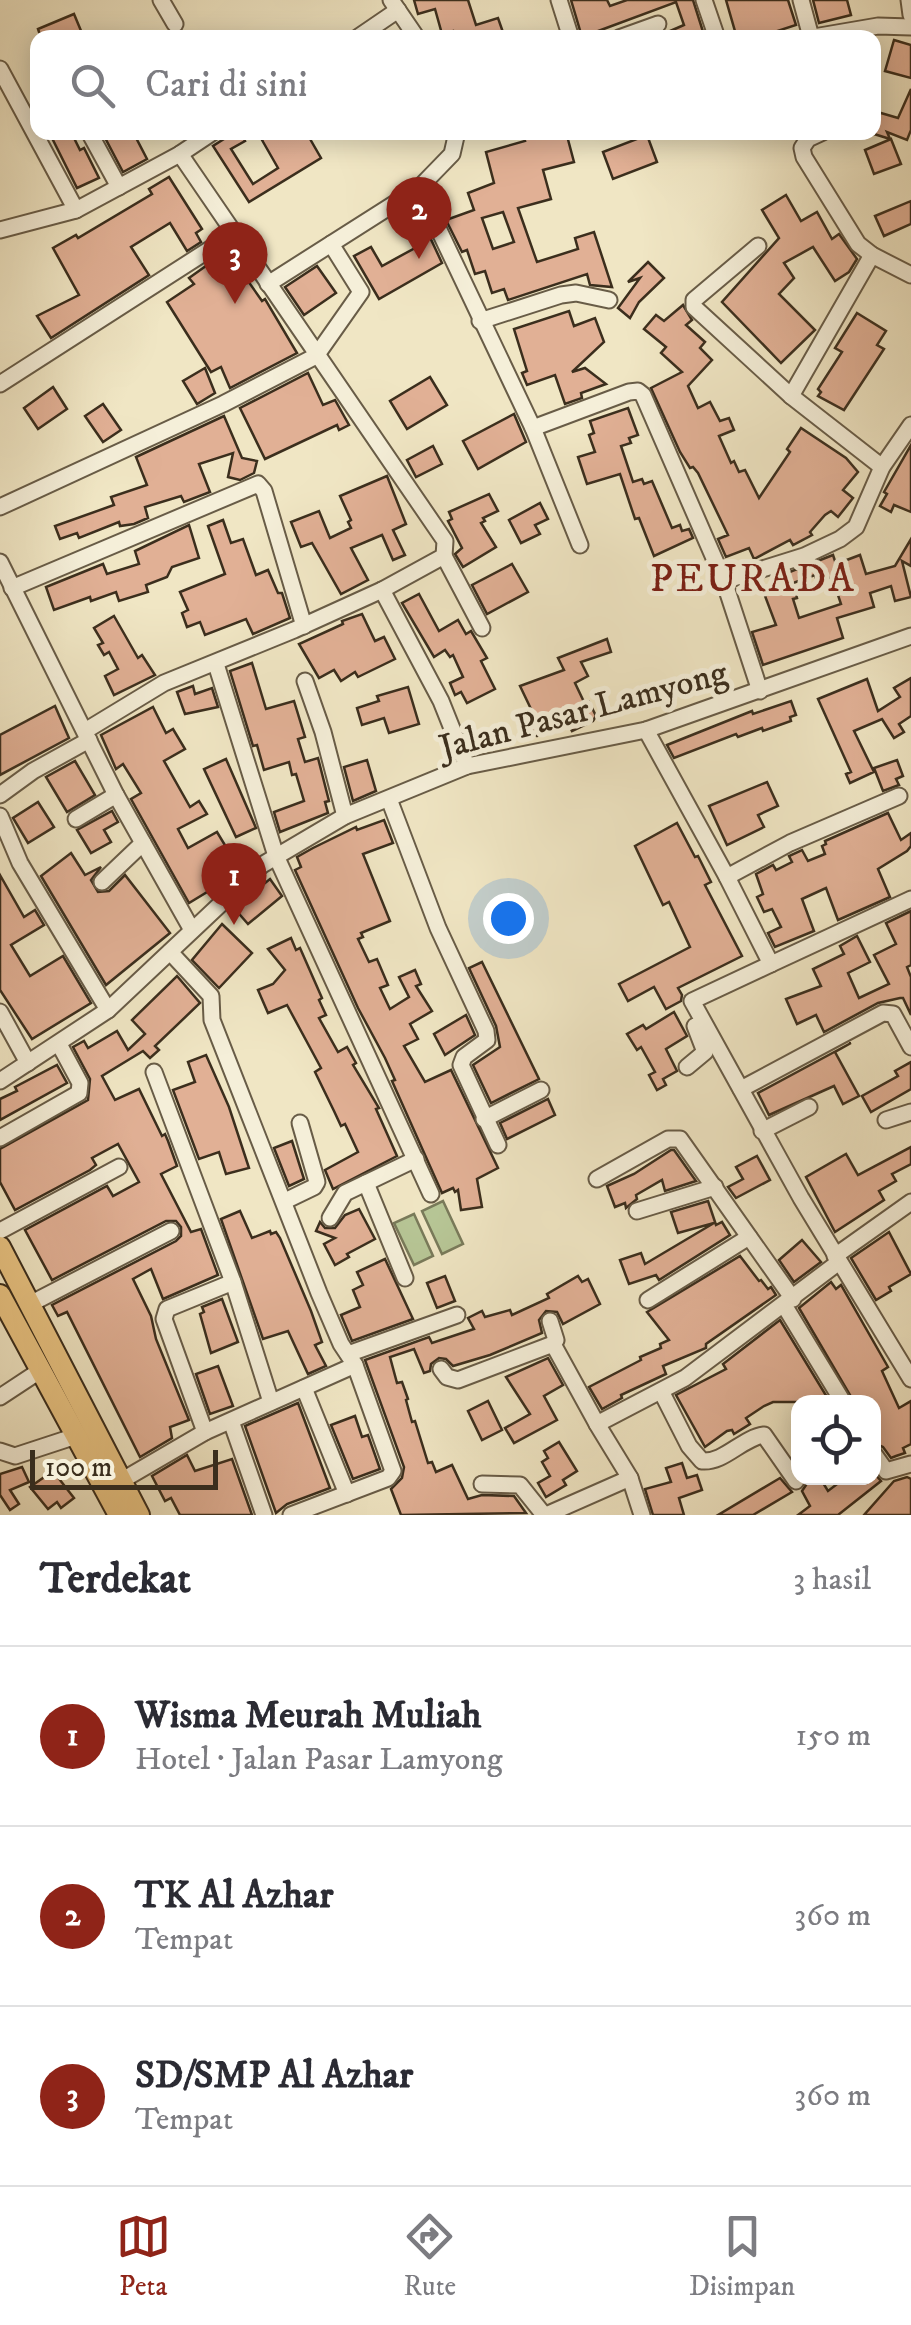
<!DOCTYPE html>
<html lang="id">
<meta charset="utf-8">
<style>
:root{--surface:#fff;--page:#f2f2f3;--text:#2b2b33;--muted:#7c7c81;--line:#e1e1e2;--accent:#8f2418}
body{margin:0;font-family:"IM FELL DW Pica",serif;background:var(--page);color:var(--text)}
.controls{position:absolute;right:30px;bottom:30px;display:grid;overflow:hidden;border-radius:20px;box-shadow:0 5px 25px #0003}
.controls button{width:90px;height:90px;display:grid;place-items:center;padding:0;border:0;border-bottom:2px solid var(--line);background:var(--surface);color:var(--text);font:50px sans-serif}
.scale{position:absolute;left:30px;bottom:25px;width:188px;box-sizing:border-box;padding-left:10px;border:5px solid #3b2e1d;border-top:0;font-size:28px;line-height:35px;white-space:nowrap;color:#3b2e1d;-webkit-text-stroke:8px #f5efd9;paint-order:stroke}
.you{position:absolute;left:508px;top:918px;width:35px;height:35px;margin:-25px;border:8px solid #fff;border-radius:50%;background:#1a73e8;box-shadow:0 0 0 15px #1a73e833}
.badge{display:grid;place-items:center;width:65px;height:65px;border-radius:50%;background:var(--accent);color:#fff;font-size:32px;font-weight:700}
.pin{position:absolute;translate:-50% -82px;filter:drop-shadow(0 2px 5px #0008)}
.pin::after{content:'';position:absolute;top:52px;width:35px;height:30px;background:inherit;clip-path:polygon(0 0,100% 0,50% 100%)}
.list{margin:0;padding:0;list-style:none}
h2{display:flex;justify-content:space-between;align-items:center;height:130px;margin:0;padding:0 40px;font-size:42px}
h2 small{font-size:32px;font-weight:400;color:var(--muted)}
.list li{display:grid;grid-template-columns:65px 1fr auto;gap:30px;align-items:center;box-sizing:border-box;height:180px;padding:0 40px;border-top:2px solid var(--line)}
.list b{display:block;font-size:38px;white-space:nowrap}
.list p{margin:0;font-size:32px;white-space:nowrap;color:var(--muted)}
.list em{font-size:32px;font-style:normal;color:var(--muted)}
.icon{flex:none;width:55px;height:55px;fill:none;stroke:currentColor;stroke-width:2;stroke-linecap:round;stroke-linejoin:round}
.map{position:relative;flex:none;width:911px;height:1515px;overflow:hidden}
.search{position:absolute;background:var(--surface);box-shadow:0 5px 25px #0003;left:30px;right:30px;top:30px;height:110px;display:flex;align-items:center;gap:25px;box-sizing:border-box;padding:0 35px;border-radius:20px;color:var(--muted);font-size:38px}
.sheet{height:670px;background:var(--surface)}
nav{display:flex;justify-content:space-around;align-items:center;box-sizing:border-box;height:140px;border-top:2px solid var(--line);background:var(--surface);font-size:28px;color:var(--muted)}
nav a{display:grid;justify-items:center;gap:5px}
nav .on{color:var(--accent)}
.map>svg:first-child{display:block}
</style>
<div class="map">
<svg width="911" height="1515" viewBox="0 0 911 1515">
<rect width="100%" height="100%" fill="#f0e6c4"/>
<filter id="stains"><feTurbulence type="fractalNoise" baseFrequency=".002" numOctaves="4"/><feColorMatrix values="0 0 0 0 .2 0 0 0 0 .09 0 0 0 0 .02 0 0 0 .5 -.17"/></filter>
<radialGradient id="worn" r=".72"><stop offset=".6" stop-color="#630" stop-opacity="0"/><stop offset="1" stop-color="#630" stop-opacity=".3"/></radialGradient>
<g fill="#b7c696" stroke="#797a5a" stroke-width="2.5">
<path d="M443 1201 463 1244 442 1254 422 1211Z"/>
<path d="M414 1214 433 1256 414 1265 394 1223Z"/>
</g>
<g fill="#e1b095" stroke="#3b2e1d" stroke-width="2.5" fill-rule="evenodd">
<path d="M414 0H468L476 25 498 18 505 38H454L453 31 442 34 435 9 418 14Z"/>
<path d="M571 0H607L610 6 627 0H693L705 38H654L684 25 676 2 582 37Z"/>
<path d="M726 0H788L796 25 759 37 758 34 737 38Z"/>
<path d="M813 0H847L851 15 819 23Z"/>
<path d="M74 14 84 38H41L38 29Z"/>
<path d="M894 40 911 45V78L885 71Z"/>
<path d="M911 89V130L907 140 887 132 890 139 874 134V111L898 118Z"/>
<path d="M49 132H71L80 150 84 148 99 178 77 188Z"/>
<path d="M102 132H133L147 159 123 172Z"/>
<path d="M235 132H240L245 141 231 149 253 184 278 168 262 140 274 132H306L321 158 249 202 213 146Z"/>
<path d="M522 132H566L574 162 543 170 551 199 518 208 537 262 578 249 575 238 594 232 612 287 590 285 587 274 508 300 504 289 492 293 485 271 475 274 467 250 462 252 446 220 474 210 468 193 494 183 486 152 525 141ZM503 212 514 242 493 249 482 218Z"/>
<path d="M647 135 657 162 613 179 603 152Z"/>
<path d="M891 139 901 164 874 174 865 150Z"/>
<path d="M169 177 202 229 196 233 201 242 187 251 170 223 131 247 149 275 51 338 37 316 79 295 53 248 76 235 78 238 152 194 149 189Z"/>
<path d="M786 195 801 221 817 212 832 239 839 234 857 259 849 272 835 281 813 247 784 263 794 278 779 294 815 330 781 363 722 302 779 238 762 210Z"/>
<path d="M911 201V224L884 236 875 216Z"/>
<path d="M421 218 442 263 379 299 354 256 371 247 382 266 415 248 403 227Z"/>
<path d="M227 251 262 301 265 299 297 353 230 388 221 367 211 372 167 302 194 284 189 278Z"/>
<path d="M648 262 664 278 639 302 630 318 618 308 640 278 628 282Z"/>
<path d="M317 266 336 293 304 315 285 287Z"/>
<path d="M683 305 692 320 686 325 705 342 700 348 712 360 688 386 698 408 710 402 720 421 729 418 734 430 719 436 731 463 734 461 739 472 745 470 759 498 790 452 787 449 801 428 846 458 858 472 843 490 853 498 838 517 831 511 825 515 810 532 812 535 793 545 790 540 754 559 749 548 726 557 718 539 728 535 698 473 693 467 690 468 680 452 651 388 682 372 661 353 666 347 644 329 656 315 664 321Z"/>
<path d="M569 311 574 326 595 318 604 342 572 372 585 368 606 384 581 393 582 398 565 404 555 375 527 385 522 373 527 371 514 329Z"/>
<path d="M857 313 886 331 877 345 884 349 844 410 818 396 821 392 818 389 842 352 835 348Z"/>
<path d="M205 368 215 393 197 404 183 381Z"/>
<path d="M308 373 323 405 335 400 349 425 339 430 337 425 265 459 240 408Z"/>
<path d="M430 377 447 405 407 429 390 401Z"/>
<path d="M53 387 67 409 38 429 24 408Z"/>
<path d="M103 404 121 430 103 442 85 416Z"/>
<path d="M628 408 638 435 629 438 631 443 621 446 633 482 642 479 644 484 652 481 672 528 680 525 682 531 689 529 693 538 654 556 639 518 635 519 620 474 587 484 578 457 595 452 589 435 594 433 590 421Z"/>
<path d="M514 414 526 442 478 469 463 441Z"/>
<path d="M224 416 242 458 257 461 254 473 240 480 228 477 233 453 199 464 210 492 184 502 181 496 145 507 148 518 134 524 120 526 119 522 79 538 77 533 60 539 55 526 114 505 111 497 147 485 136 457Z"/>
<path d="M911 445V512L894 505 891 512 880 506 887 494 884 492Z"/>
<path d="M433 446 442 464 416 477 407 460Z"/>
<path d="M387 476 406 524 393 530 405 555 393 560 382 535 351 548 368 580 341 594 312 543 301 547 291 522 319 511 330 538 351 528 348 522 351 520 340 496Z"/>
<path d="M489 494 498 511 483 518 485 521 481 523 496 547 463 567 455 554 462 548 448 521 452 519 449 512Z"/>
<path d="M540 503 548 519 535 525 540 534 521 543 509 520Z"/>
<path d="M223 520 231 543 243 539 256 575 268 570 278 593H282L290 618 253 634 246 619 205 635 200 622 187 627 182 613 188 610 180 592 225 574 208 526Z"/>
<path d="M189 525 199 558 172 567 167 577 146 585 148 592 119 601 116 592 91 601 90 597 54 610 46 587 103 564 107 574 139 564 135 551Z"/>
<path d="M911 539V566L902 561 911 597 895 601 891 586 870 593 874 607 837 618 843 638 763 665 752 632 776 625 762 588 789 580 787 573 833 555 836 564 860 555 866 574 895 566ZM815 575 817 582 832 577 841 604 799 618 793 599 797 598 793 583Z"/>
<path d="M512 564 528 592 487 614 472 585Z"/>
<path d="M419 594 439 631 458 620 466 634 471 631 487 658 481 661 495 689 467 703 461 692 455 695 450 683 463 677 453 655 450 657 445 650 434 657 402 603Z"/>
<path d="M362 614 375 641 384 637 395 659 358 677 355 672 341 681 334 670 319 678 299 644 343 624 342 621Z"/>
<path d="M114 616 138 658 142 655 155 675 114 695 105 676 118 669 109 652 104 655 98 645 103 643 94 628Z"/>
<path d="M607 639 611 652 581 662 588 676 575 683 585 704 589 702 596 716 593 721 572 731 566 719 537 736 534 734 524 713 531 709 520 686 564 670 558 658Z"/>
<path d="M252 663 266 709 294 701 305 737 298 739 305 762 318 758 329 801 325 802 328 813 280 832 274 812 304 801 296 774 292 775 289 762 264 770 257 745 253 746 230 671Z"/>
<path d="M911 678V716L899 724 904 732 894 738 882 719 854 731 874 772 850 783 846 774 851 772 818 699 867 679 878 711 900 697 894 688Z"/>
<path d="M193 686 195 694 212 688 218 707 185 714 177 692Z"/>
<path d="M408 687 419 724 389 733 384 718 362 725 357 708 379 701 377 696Z"/>
<path d="M791 701 796 715 790 717 791 721 774 727 763 731 762 728 738 737 736 734 674 758 667 745 752 711 753 714Z"/>
<path d="M55 706 69 738 0 775V735Z"/>
<path d="M153 707 166 733 173 729 185 749 164 761 190 807 199 801 207 814 178 829 188 848 217 832 237 865 208 882 212 889 189 903 131 799 141 793 123 764 116 769 101 735Z"/>
<path d="M226 759 256 828 236 837 204 769Z"/>
<path d="M367 760 376 791 353 801 344 767Z"/>
<path d="M897 760 903 776 896 779 899 785 883 791 874 768Z"/>
<path d="M75 761 95 795 67 812 46 777Z"/>
<path d="M767 782 778 806 758 815 764 827 727 845 709 806Z"/>
<path d="M38 802 54 827 28 843 13 818Z"/>
<path d="M112 811 118 822 104 830 111 842 91 853 77 830Z"/>
<path d="M888 813 901 840 911 833V846L907 851 878 869 890 897 838 920 826 888 802 899 814 931 775 947 768 933 781 927 772 909 764 912 757 897 763 894 756 874 773 865 776 870 792 862 789 856 802 850 808 861 825 854 822 846 826 844 825 841Z"/>
<path d="M384 820 393 843 363 854 390 921 361 933 363 937 358 939 369 962 377 959 388 985 380 988 390 1009 409 997 399 977 415 970 421 984 416 986 432 1011 410 1024 418 1039 404 1046 425 1082 451 1070 498 1168 477 1179 482 1207 461 1210 458 1190 455 1192 453 1188 442 1193 392 1081 395 1080 385 1058 358 1008 295 870 301 867 297 857 313 848 356 827 357 830Z"/>
<path d="M677 823 695 857 698 856 711 882 705 885 742 956 678 988 682 995 681 1001 666 1009 654 987 628 1001 619 984 690 947 669 902 663 905 635 846Z"/>
<path d="M71 853 85 875 101 867 91 880 98 892 109 891 125 875 170 933 106 985 41 876Z"/>
<path d="M0 875 24 917 35 910 44 925 11 945 30 976 63 956 91 1003 32 1039 0 990Z"/>
<path d="M270 879 282 896 248 924 234 908Z"/>
<path d="M911 911V965L907 967 911 977V1015L903 998H900L878 1003 824 1032 816 1015 797 1024 786 999 821 986 813 969 844 954 840 946 857 936 870 962 848 973 859 998 889 984 874 955 896 944 886 923Z"/>
<path d="M222 924 252 953 219 988 192 960Z"/>
<path d="M291 938 296 950 300 948 322 998 319 1000 326 1015 319 1018 338 1052 347 1047 356 1063 353 1065 379 1108 376 1109 397 1156 333 1189 325 1170 358 1152 345 1124 341 1126 334 1111 315 1072 321 1068 287 1005 268 1013 258 990 273 984 285 970 268 949Z"/>
<path d="M482 962 539 1079 491 1103 473 1065 500 1047 496 1026 469 968Z"/>
<path d="M177 976 200 1003 155 1046 159 1050 150 1058 143 1051 102 1076 115 1100 139 1089 162 1136 165 1134 168 1141 177 1166 161 1174 191 1232 201 1229 218 1275 163 1299 151 1269 133 1279 151 1316 156 1339 189 1420 170 1427 172 1438 140 1457 67 1312 58 1316 52 1305 176 1241 181 1236V1227L176 1221H166L52 1280 25 1230 107 1186 113 1196 139 1182 118 1144 92 1158 96 1165 90 1170 15 1210 0 1182V1149L88 1100 90 1079 73 1047 84 1041 88 1048 117 1031 128 1050 145 1034 132 1020Z"/>
<path d="M674 1012 687 1036 666 1049 677 1071 663 1079 666 1085 657 1090 649 1075 655 1072 641 1047 637 1050 627 1034 643 1025 646 1029Z"/>
<path d="M466 1015 475 1035 445 1055 434 1034Z"/>
<path d="M851 1043 835 1052 859 1096 843 1104 834 1086 769 1115 758 1093Z"/>
<path d="M206 1055 229 1107 249 1168 226 1174 219 1152 199 1159 173 1090 195 1082 188 1062Z"/>
<path d="M911 1062V1089L871 1112 862 1096 898 1076 895 1071Z"/>
<path d="M57 1065 67 1083 0 1120V1099L17 1091 15 1087Z"/>
<path d="M548 1099 555 1115 507 1139 500 1123Z"/>
<path d="M292 1141 304 1179 289 1186 274 1148Z"/>
<path d="M911 1147V1164L892 1174 896 1181 879 1191 884 1200 835 1232 806 1177 846 1154 858 1175Z"/>
<path d="M671 1150H674L696 1181 665 1191 662 1180 636 1195 637 1199 626 1208 625 1203 615 1207 607 1186 634 1174Z"/>
<path d="M757 1156 770 1180 736 1198 728 1187 743 1179 736 1167Z"/>
<path d="M708 1201 716 1225 722 1222 730 1235 659 1280 656 1275 629 1284 620 1260 641 1253 645 1264 714 1223 678 1233 671 1212Z"/>
<path d="M359 1209 375 1239 347 1254 349 1257 335 1265 324 1244 335 1238 316 1231 320 1222 325 1228H335L345 1215Z"/>
<path d="M240 1211 252 1238 270 1231 271 1234 276 1232 280 1238 311 1311 322 1342 315 1345 326 1366 308 1374 288 1331 263 1339 221 1219Z"/>
<path d="M889 1232 911 1274 889 1287 891 1291 876 1300 851 1258Z"/>
<path d="M802 1240 821 1262 794 1282 779 1260Z"/>
<path d="M740 1256 759 1281 761 1280 768 1289 771 1287 776 1295 706 1344V1348L663 1366 666 1374 621 1395 622 1398 602 1409 589 1387 641 1360 640 1357 661 1348 660 1344 669 1340 647 1312Z"/>
<path d="M385 1259 413 1319 352 1341 341 1315 360 1307 353 1290 363 1285 357 1272Z"/>
<path d="M445 1276 455 1301 437 1308 427 1283Z"/>
<path d="M578 1276 582 1282 588 1279 600 1304 563 1324 557 1312 546 1311 539 1320 542 1333 490 1355 453 1366 446 1359 439 1358 431 1364 430 1371 424 1373 414 1349 390 1357 397 1383 402 1382 408 1399 406 1400 412 1422 415 1421 428 1463 432 1462 436 1472 452 1465 468 1499 482 1495 514 1496 526 1513 401 1515 391 1489 402 1478 404 1467 365 1360 429 1337 432 1343 474 1329 468 1318 482 1311 485 1317 510 1310 512 1315 549 1298 547 1294Z"/>
<path d="M831 1282 836 1289 841 1285 888 1367 882 1371 899 1408 911 1401V1444L903 1448 905 1453 896 1456 891 1458 883 1447 874 1443V1402H854L799 1308Z"/>
<path d="M222 1299 238 1342 211 1353 200 1314 204 1312 202 1307Z"/>
<path d="M780 1320 830 1402H773L764 1406 746 1418 750 1424 734 1434 732 1430 727 1431 705 1447 676 1395 726 1369 723 1364Z"/>
<path d="M548 1358 563 1385 544 1396 557 1420 514 1443 505 1428 530 1414 506 1377Z"/>
<path d="M218 1366 233 1406 210 1414 196 1374Z"/>
<path d="M488 1401 502 1430 482 1440 468 1411Z"/>
<path d="M298 1403 330 1488 287 1504 276 1513 245 1426Z"/>
<path d="M355 1416 362 1437 368 1435 380 1469 353 1479 331 1425Z"/>
<path d="M559 1442 577 1471 563 1480 566 1485 546 1497 538 1483 550 1476 542 1462 548 1458 544 1451Z"/>
<path d="M187 1455 195 1471 232 1459 252 1515H180L171 1498 165 1501 152 1476Z"/>
<path d="M682 1463 687 1478 697 1475 702 1490 679 1498 684 1515H653L645 1489 671 1482 666 1468Z"/>
<path d="M22 1467 29 1482 10 1490 19 1504 10 1510 0 1495V1474Z"/>
<path d="M53 1471 74 1498 61 1508 57 1502 48 1509 30 1487Z"/>
<path d="M874 1473 881 1481 838 1515H798L810 1506 802 1491 806 1485V1478H820L828 1491 845 1478H874Z"/>
<path d="M907 1477 911 1479V1515H864L894 1481Z"/>
<path d="M780 1478 792 1492 753 1515H718Z"/>
</g>
<g fill="none" stroke-linecap="round" stroke-linejoin="round">
<defs>
<g id="minor">
<path d="M161 0 175 24"/>
<path d="M391 0 417 38"/>
<path d="M559 0 571 38"/>
<path d="M704 0 717 38"/>
<path d="M801 0 811 37"/>
<path d="M909 0 911 15"/>
<path d="M357 38 398 10"/>
<path d="M619 38 658 24"/>
<path d="M808 38 878 26 911 27"/>
<path d="M0 69 76 210"/>
<path d="M89 132 119 187"/>
<path d="M823 132 808 139 802 148 804 157 858 244 872 255 911 275"/>
<path d="M419 188 533 428 580 545"/>
<path d="M0 230 76 210 180 154 213 132"/>
<path d="M758 246 694 300V307L791 396 882 467"/>
<path d="M268 284 419 188 452 154 457 132"/>
<path d="M480 321 561 295 576 293 609 300"/>
<path d="M0 384 232 235"/>
<path d="M791 396 872 255"/>
<path d="M533 428 629 392 638 391 643 395 724 581 760 691"/>
<path d="M0 507 223 404 316 356 361 292 331 244"/>
<path d="M444 556 482 628"/>
<path d="M0 562 116 795 192 930"/>
<path d="M724 581 804 556 840 539 856 527 882 467 911 425"/>
<path d="M12 588 258 484 264 491 304 626"/>
<path d="M382 590 441 701 467 766"/>
<path d="M216 664 276 856 431 1194"/>
<path d="M305 681 323 732 345 816"/>
<path d="M646 730 727 877 771 964 692 1001 801 1198 911 1379"/>
<path d="M85 731 164 683 294 630 382 590 444 556 445 541 180 154"/>
<path d="M0 795 33 771 89 740"/>
<path d="M389 799 438 928 486 1031 487 1040 464 1057 461 1065 498 1145"/>
<path d="M0 816 20 863 108 1010"/>
<path d="M76 819 116 795"/>
<path d="M727 877 790 843 899 796"/>
<path d="M102 882 143 843"/>
<path d="M170 952 211 996 212 1020 319 1293 341 1344 355 1365 393 1471 388 1478 291 1515"/>
<path d="M771 964 911 899"/>
<path d="M0 1012 28 1063"/>
<path d="M687 1067 705 1052 695 1026"/>
<path d="M154 1072 233 1282 271 1402"/>
<path d="M0 1081 108 1010 262 865 345 816 467 766 646 730 911 636"/>
<path d="M741 1089 883 1013 893 1014 911 1047"/>
<path d="M484 1119 541 1090"/>
<path d="M886 1120 911 1112"/>
<path d="M762 1131 809 1107"/>
<path d="M0 1138 79 1093 80 1083 59 1044"/>
<path d="M597 1179 668 1139H680L793 1299"/>
<path d="M366 1183 405 1278"/>
<path d="M285 1201 314 1187 317 1182 300 1123"/>
<path d="M637 1211 715 1187"/>
<path d="M330 1218 345 1193 416 1159"/>
<path d="M0 1231 119 1167"/>
<path d="M835 1256 911 1202"/>
<path d="M648 1300 749 1237"/>
<path d="M32 1303 171 1231"/>
<path d="M784 1305 843 1402"/>
<path d="M550 1321 556 1340 553 1344"/>
<path d="M348 1354 457 1315"/>
<path d="M441 1369 447 1377 458 1380 553 1344 597 1424"/>
<path d="M304 1388 347 1494"/>
<path d="M662 1393 689 1446 702 1461C724 1463 742 1438 764 1435L796 1481"/>
<path d="M0 1397 41 1370"/>
<path d="M231 1421 264 1515"/>
<path d="M205 1432 164 1319 167 1309 233 1282"/>
<path d="M0 1451 15 1456 76 1436"/>
<path d="M874 1454 886 1471 911 1464"/>
<path d="M121 1481 205 1432 355 1365"/>
<path d="M482 1484 520 1485 544 1515"/>
<path d="M546 1515 630 1478"/>
<path d="M642 1515 630 1478 597 1424 685 1378 839 1262"/>
</g>
<g id="major">
<path d="M0 1247 139 1515"/>
<path d="M0 1295 119 1515"/>
</g>
</defs>
<use href="#minor" stroke="#685c47" stroke-width="19"/>
<use href="#major" stroke="#3b2e1d" stroke-width="24"/>
<use href="#minor" stroke="#f5efd9" stroke-width="15"/>
<use href="#major" stroke="#e8c382" stroke-width="20"/>
</g>
<g text-anchor="middle" stroke-width="10" stroke-linejoin="round" paint-order="stroke">
<g font-size="35" fill="#3b2e1d" stroke="#f5efd9">
<text transform="translate(583 709) rotate(-15)" y="12">Jalan Pasar Lamyong</text>
</g>
<g font-size="40" letter-spacing="2.5" fill="#7a1f14" stroke="#f5efd9">
<text x="753" y="591">PEURADA</text>
</g>
</g>
<rect width="100%" height="100%" filter="url(#stains)"/>
<rect width="100%" height="100%" fill="url(#worn)"/>
</svg>
<div class="controls">
<button><svg class="icon" aria-label="locate" viewBox="0 0 24 24"><circle cx="12" cy="12" r="6"/><path d="M12 2v4M12 18v4M2 12h4M18 12h4"/></svg></button>
</div>
<div class="scale">100 m</div>
<div class="you"></div>
<div class="pin badge" style="left:234px;top:925px">1</div>
<div class="pin badge" style="left:419px;top:259px">2</div>
<div class="pin badge" style="left:235px;top:304px">3</div>
<div class="search"><svg class="icon" aria-label="search" viewBox="0 0 24 24"><circle cx="10" cy="10" r="6"/><path d="M15 15l6 6"/></svg>Cari di sini</div>
</div>
<section class="sheet">
<h2>Terdekat<small>3 hasil</small></h2>
<ul class="list">
<li><span class="badge">1</span><div><b>Wisma Meurah Muliah</b><p>Hotel · Jalan Pasar Lamyong</p></div><em>150 m</em></li>
<li><span class="badge">2</span><div><b>TK Al Azhar</b><p>Tempat</p></div><em>360 m</em></li>
<li><span class="badge">3</span><div><b>SD/SMP Al Azhar</b><p>Tempat</p></div><em>360 m</em></li>
</ul>
</section>
<nav>
<a class="on"><svg class="icon" aria-label="map" viewBox="0 0 24 24"><path d="M3 6l6-2 6 2 6-2v14l-6 2-6-2-6 2zM9 4v14M15 6v14"/></svg>Peta</a>
<a><svg class="icon" aria-label="directions" viewBox="0 0 24 24"><path d="M12 3l9 9-9 9-9-9zM9 14v-3h6M13 9l2 2-2 2"/></svg>Rute</a>
<a><svg class="icon" aria-label="saved" viewBox="0 0 24 24"><path d="M7 4h10v16l-5-4-5 4z"/></svg>Disimpan</a>
</nav>
